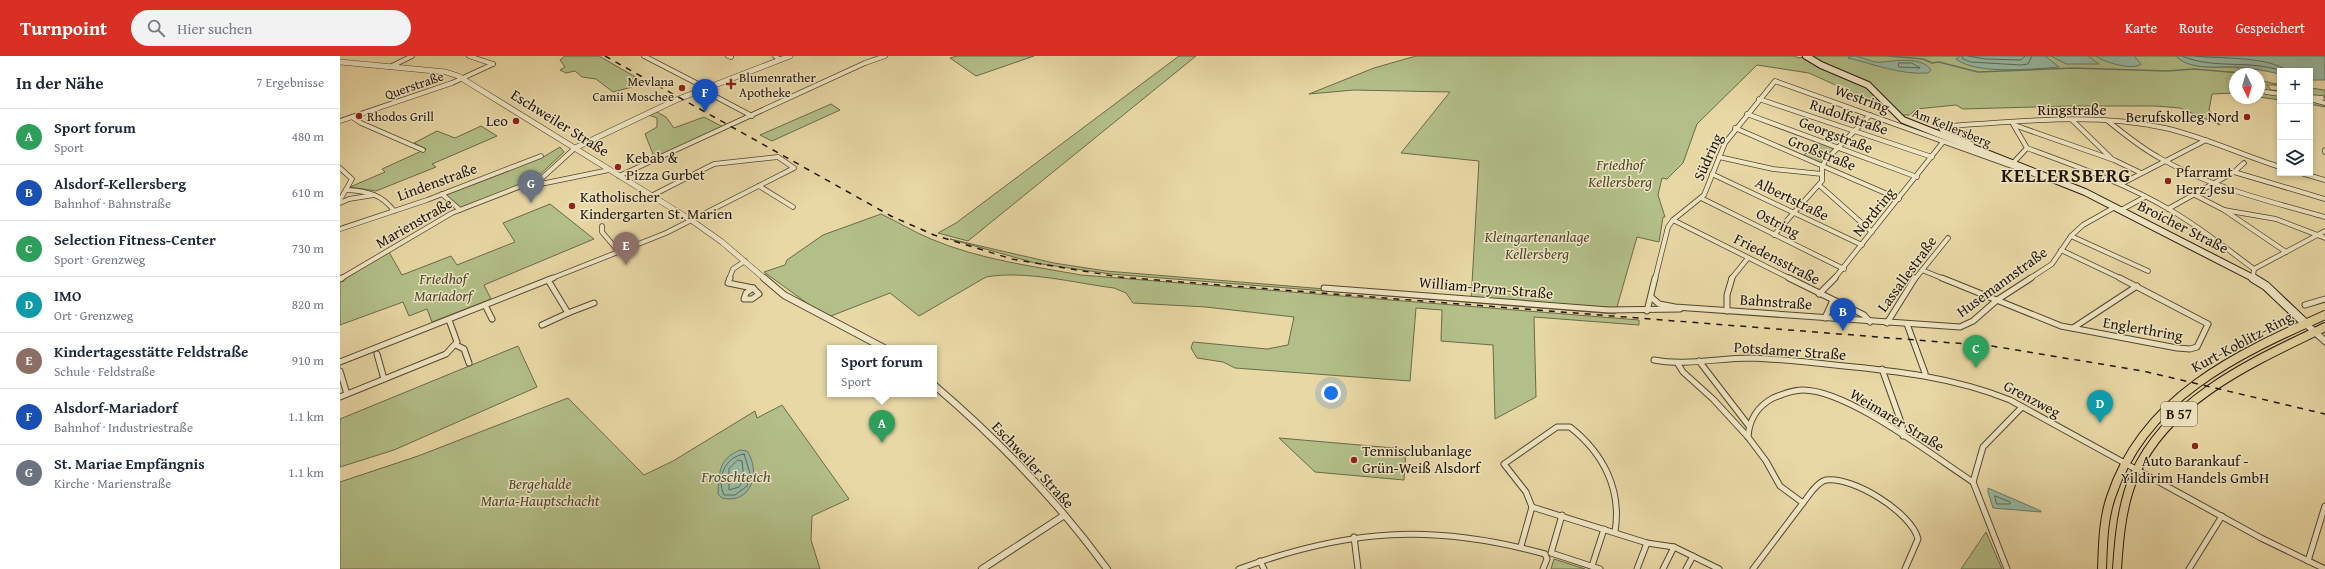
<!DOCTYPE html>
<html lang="de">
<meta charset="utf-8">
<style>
:root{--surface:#fff;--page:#f2f2f3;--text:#1f2937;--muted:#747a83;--line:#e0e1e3;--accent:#d93025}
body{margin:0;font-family:"Gentium Book Plus",serif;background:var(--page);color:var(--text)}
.controls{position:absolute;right:12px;top:12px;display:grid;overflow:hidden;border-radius:0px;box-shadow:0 2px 6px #0003}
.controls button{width:36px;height:36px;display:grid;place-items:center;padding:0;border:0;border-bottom:1px solid var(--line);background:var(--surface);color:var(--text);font:20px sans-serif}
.compass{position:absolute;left:1889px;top:12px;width:36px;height:36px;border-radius:50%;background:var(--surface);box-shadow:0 2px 6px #0003;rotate:175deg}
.you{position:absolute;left:991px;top:337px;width:14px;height:14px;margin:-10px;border:3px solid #fff;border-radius:50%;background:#1a73e8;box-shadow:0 0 0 6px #1a73e833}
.badge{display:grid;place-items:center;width:26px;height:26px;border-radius:50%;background:var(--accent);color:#fff;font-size:13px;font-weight:700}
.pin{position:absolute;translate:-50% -33px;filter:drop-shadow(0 1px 2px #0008)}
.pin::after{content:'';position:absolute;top:21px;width:14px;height:12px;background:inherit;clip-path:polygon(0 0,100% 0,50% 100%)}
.popup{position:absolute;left:487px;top:289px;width:110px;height:52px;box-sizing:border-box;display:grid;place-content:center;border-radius:0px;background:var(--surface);filter:drop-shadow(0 1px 3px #0005);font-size:13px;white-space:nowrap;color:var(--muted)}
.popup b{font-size:15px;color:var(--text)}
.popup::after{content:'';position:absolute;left:50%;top:100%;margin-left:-8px;border:8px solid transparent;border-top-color:var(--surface)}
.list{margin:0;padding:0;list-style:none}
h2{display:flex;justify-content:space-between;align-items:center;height:52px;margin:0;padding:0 16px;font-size:17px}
h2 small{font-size:13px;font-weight:400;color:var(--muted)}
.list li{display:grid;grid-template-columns:26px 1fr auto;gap:12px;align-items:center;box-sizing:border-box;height:56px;padding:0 16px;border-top:1px solid var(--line)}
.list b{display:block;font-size:15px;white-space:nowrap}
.list p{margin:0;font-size:13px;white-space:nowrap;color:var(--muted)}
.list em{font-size:13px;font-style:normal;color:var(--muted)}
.icon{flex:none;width:22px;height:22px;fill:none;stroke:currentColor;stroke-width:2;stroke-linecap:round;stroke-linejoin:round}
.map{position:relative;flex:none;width:1985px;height:513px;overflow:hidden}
header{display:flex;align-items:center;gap:24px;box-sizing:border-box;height:56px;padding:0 20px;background:var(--accent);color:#fff}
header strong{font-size:19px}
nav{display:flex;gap:22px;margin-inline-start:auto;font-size:14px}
.search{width:280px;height:36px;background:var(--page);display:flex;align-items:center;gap:10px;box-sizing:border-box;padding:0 14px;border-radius:22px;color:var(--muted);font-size:15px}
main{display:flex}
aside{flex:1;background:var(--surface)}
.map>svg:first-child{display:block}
</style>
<header>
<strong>Turnpoint</strong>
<div class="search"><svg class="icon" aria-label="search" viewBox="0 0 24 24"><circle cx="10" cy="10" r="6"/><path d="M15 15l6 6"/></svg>Hier suchen</div>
<nav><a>Karte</a><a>Route</a><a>Gespeichert</a></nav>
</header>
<main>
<aside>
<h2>In der Nähe<small>7 Ergebnisse</small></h2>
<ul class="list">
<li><span class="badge" style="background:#2e9e5b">A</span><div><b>Sport forum</b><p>Sport</p></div><em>480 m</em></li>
<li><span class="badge" style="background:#1a4fb4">B</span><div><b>Alsdorf-Kellersberg</b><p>Bahnhof · Bahnstraße</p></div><em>610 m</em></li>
<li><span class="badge" style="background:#2e9e5b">C</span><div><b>Selection Fitness-Center</b><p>Sport · Grenzweg</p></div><em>730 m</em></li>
<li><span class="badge" style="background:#0f9aa8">D</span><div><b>IMO</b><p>Ort · Grenzweg</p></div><em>820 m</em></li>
<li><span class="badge" style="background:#8d6e63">E</span><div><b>Kindertagesstätte Feldstraße</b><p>Schule · Feldstraße</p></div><em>910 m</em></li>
<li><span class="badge" style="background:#1a4fb4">F</span><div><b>Alsdorf-Mariadorf</b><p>Bahnhof · Industriestraße</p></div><em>1.1 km</em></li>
<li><span class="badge" style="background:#6b7280">G</span><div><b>St. Mariae Empfängnis</b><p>Kirche · Marienstraße</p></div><em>1.1 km</em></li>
</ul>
</aside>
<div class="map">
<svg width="1985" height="513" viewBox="0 0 1985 513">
<rect width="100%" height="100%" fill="#e8d8a5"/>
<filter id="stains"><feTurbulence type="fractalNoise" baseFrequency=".005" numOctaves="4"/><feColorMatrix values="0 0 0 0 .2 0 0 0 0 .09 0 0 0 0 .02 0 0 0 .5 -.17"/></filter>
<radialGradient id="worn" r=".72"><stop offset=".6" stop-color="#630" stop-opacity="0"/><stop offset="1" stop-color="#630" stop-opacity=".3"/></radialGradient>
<g fill="#b3bf88" stroke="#6a6a48">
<path d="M225 0H259L299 23 292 31 273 36 256 23 242 21 235 15 226 17 220 14 225 11 220 4Z"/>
<path d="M617 0H694L636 20 610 2Z"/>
<path d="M839 0H856L628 185 598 177 616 167Z"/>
<path d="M1076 0H1454L1459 2 1467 0H1836C1850 14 1878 11 1897 11L1904 18H1895V37L1872 38 1869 54 1880 69 1840 52 1816 50H1730L1623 53 1616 49 1576 53 1570 59H1561L1469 17 1417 9 1357 68 1343 107 1327 123 1322 122 1318 139 1325 161H1323L1319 186 1297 181 1275 258 771 218 695 207 610 183 714 207 766 215 1131 245 1139 105 1061 97 1110 36 1014 34 969 38 1034 12Z"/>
<path d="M1919 24 1940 29H1927L1931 34 1940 35V44L1919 41Z"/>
<path d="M1970 32 1985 34V41H1983L1985 51 1970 48Z"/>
<path d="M491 48 500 54 432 85 420 79Z"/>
<path d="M315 55 326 61 334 72 364 61 385 72 311 106 313 98 305 78 317 71V62L309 59Z"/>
<path d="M141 70 157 80 92 108 96 111 36 135 10 131 45 116 42 113 86 93 74 87 97 75 115 82Z"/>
<path d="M1478 86 1494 92 1481 109 1462 101Z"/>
<path d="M220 91 224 96 194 124 120 152 104 139 205 100Z"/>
<path d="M210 148 254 183 144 229 151 243 92 266 87 253 69 260 63 246 0 269V226L49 196 62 219 111 200 117 209 175 186 163 167Z"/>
<path d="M541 158C558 166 574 176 591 183 638 203 691 210 741 219L1299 264V269L1194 261 1196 341 1155 363 1153 289 1101 285 1102 254 1076 252 1070 325 895 312 883 306 857 302 851 292 853 286 927 293 948 289 954 261 866 251 793 247 786 237 774 232C735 227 685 214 646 221L579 260 550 237 491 260 471 250 424 216 445 209 447 204 483 179Z"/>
<path d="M178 290 197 331 54 394 0 411V363Z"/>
<path d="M228 342 304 419 333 405 415 355 417 362 442 349 509 443 472 460 471 484 480 513H0V426L78 400Z"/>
<path d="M939 382 1066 393 1064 424 975 416Z"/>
<path d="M1646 476 1662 513H1621Z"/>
<path d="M1214 503 1245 513H1211Z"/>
</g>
<g fill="#98baa4" stroke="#697866">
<path d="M1512 0C1523 0 1532 8 1542 6 1555 5 1582 0 1591 14L1588 17C1560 19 1534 8 1508 2Z"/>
<path d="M1620 0H1705L1719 11C1694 13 1636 19 1616 3Z"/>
<path d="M1711 0H1748L1759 8H1726Z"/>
<path d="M1756 0H1794L1801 8C1793 15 1763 6 1756 0Z"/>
<path d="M1836 0H1985V24H1970V15H1940V18C1926 15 1911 12 1896 11 1877 10 1850 15 1836 0Z"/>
<path d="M400 394 407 395C421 415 412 449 382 442L378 438C379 418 378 403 400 394Z"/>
<path d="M1648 432 1701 455V456L1653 452 1648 436Z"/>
</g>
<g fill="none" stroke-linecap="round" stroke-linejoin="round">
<g stroke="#5d6856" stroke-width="1">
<path d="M1622 0 1623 3 1631 6 1681 9 1688 8 1692 0"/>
<path d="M1628 0 1645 3 1681 4 1685 0"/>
<path d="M1842 0C1874 14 1909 3 1942 15"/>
<path d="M1855 0C1882 3 1927 0 1948 15"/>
<path d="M1559 7H1572L1580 12 1559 11Z"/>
<path d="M404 398 410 417 407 430 395 439H384C376 422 385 401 404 398Z"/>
<path d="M398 404 402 405 404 423 399 431 389 434V413Z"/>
<path d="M1655 440 1670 446V448H1657Z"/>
</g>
<path stroke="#697866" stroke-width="1.5" d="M1548 0 1583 3 1592 7 1599 6 1638 16 1733 12 1827 15 1854 13 1901 17"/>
<defs>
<g id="minor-far1">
<path d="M129 0 153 8"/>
<path d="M304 0 366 32"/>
<path d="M388 0 391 1"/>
<path d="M435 0 440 4"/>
<path d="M50 11 72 0"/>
<path d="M363 34 412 60"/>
<path d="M1926 36 1940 38"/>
<path d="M1970 41 1982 42"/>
<path d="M1419 43 1592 101"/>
<path d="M1970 43 1985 47"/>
<path d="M1407 58 1577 121"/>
<path d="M12 61 21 67 83 94"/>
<path d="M1732 64 1771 102"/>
<path d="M0 65 112 27 153 8"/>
<path d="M1768 65C1784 78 1800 91 1818 101 1869 131 1928 145 1985 161"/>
<path d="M1673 68 1687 92 1673 107"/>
<path d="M1674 69 1774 104 1801 117"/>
<path d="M1395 72 1559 143"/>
<path d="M1632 88 1603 76 1601 72 1606 70C1678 66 1753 56 1825 72 1864 81 1902 99 1940 111"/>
<path d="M1687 92C1736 110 1787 128 1832 155 1861 172 1887 193 1914 213"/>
<path d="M1985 94V96"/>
<path d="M1379 101 1433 113 1482 118"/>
<path d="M0 112 12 123 0 144"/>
<path d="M1894 116 1985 143"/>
<path d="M1961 117 1985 124"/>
<path d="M1372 118 1522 189"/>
<path d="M279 120 525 7 545 0"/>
<path d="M1781 128 1866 84"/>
<path d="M1479 129 1532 176"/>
<path d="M191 130 269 114"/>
<path d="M419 130 453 151"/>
<path d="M6 134C26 135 42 138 54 155"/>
<path d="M102 138 120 154"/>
<path d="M1853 138 1884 154 1946 196"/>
<path d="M1361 142 1504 213"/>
<path d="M0 147 9 143 34 139"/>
<path d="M1828 153 1894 116 1904 107"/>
<path d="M1781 154 1805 141"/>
<path d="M1884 154 1936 163 1985 182"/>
<path d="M1333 164 1451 223"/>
<path d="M262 170V176L279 196"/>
<path d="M0 173 87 144 201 100"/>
<path d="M1434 179 1482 125V111L1485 105 1530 59"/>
<path d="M1731 180 1808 215"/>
<path d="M1721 194 1782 223"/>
<path d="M1582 214 1604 223"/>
<path d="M1913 220 1914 213 1985 175"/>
<path d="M0 223 112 157 202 122 235 92"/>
<path d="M210 223 326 177 454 112 438 101 374 108 313 139"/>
<path d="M389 223 393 213 405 205"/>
<path d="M1315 223 1328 171 1333 164 1364 139 1385 87 1435 25 1708 123"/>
<path d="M1391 223 1408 202"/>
<path d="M1494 223 1603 86"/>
<path d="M1575 223 1608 182"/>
<path d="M1689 223 1712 208 1731 180 1743 169 1775 151"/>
</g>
<g id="minor">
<path d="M390 222 388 227 413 232"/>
<path d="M1449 222 1524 259 1530 266"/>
<path d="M1602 222 1721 270 1837 292 1850 293 1857 291 1868 268 1780 222"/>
<path d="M0 223 2 222"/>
<path d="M413 232 419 238 412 243H404L406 237Z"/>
<path d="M984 232 1269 254 1340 253"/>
<path d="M1479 238 1495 222"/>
<path d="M1311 241 1319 248 1335 251 1620 271 1633 265 1657 244 1691 222"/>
<path d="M145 249 152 263"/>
<path d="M1965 249 1985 243"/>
<path d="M1307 255 1315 222"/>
<path d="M1387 255V239L1392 222"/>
<path d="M228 257 254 247"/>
<path d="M1485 262 1493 244"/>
<path d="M1547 267 1575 222"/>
<path d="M1567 268 1585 317"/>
<path d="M202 269 228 257 208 224"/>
<path d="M1733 272 1797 230"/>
<path d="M116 289 124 293 129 307"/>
<path d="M37 298 44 323"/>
<path d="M1314 304C1346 310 1378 302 1411 302 1439 303 1467 306 1495 309 1556 315 1613 321 1670 344L1921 482 1985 513"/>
<path d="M1359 305 1409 370"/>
<path d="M0 306 213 222"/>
<path d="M1338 308 1343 316 1373 343 1408 381 1426 405 1440 430 1463 447"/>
<path d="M1542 313 1562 369 1563 380"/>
<path d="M0 315 7 338"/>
<path d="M0 341 106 298 117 286 109 264"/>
<path d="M1408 381C1409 364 1418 350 1433 342 1443 338 1452 334 1463 334 1508 334 1593 400 1633 426"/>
<path d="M1192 451 1186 436 1164 408 1217 371H1230C1263 397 1282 433 1275 476"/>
<path d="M1192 451 1307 487 1334 491 1379 513"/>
<path d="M1222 459 1211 497 1260 513"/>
<path d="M1014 481 1018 513"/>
<path d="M1181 490 1192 451"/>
<path d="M920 505 924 513"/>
<path d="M1968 505 1985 450"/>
<path d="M1252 510 1264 473"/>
<path d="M899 513C1009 473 1091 467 1205 498L1207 503 1203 513"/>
<path d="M1297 513 1307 487"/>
<path d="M1323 513 1334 491"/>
<path d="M1346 513 1353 500"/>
<path d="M1413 513 1472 435C1476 431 1480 425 1486 424 1513 420 1572 457 1578 483L1565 513"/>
<path d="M1667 513 1633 426 1643 391 1682 351"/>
<path d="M1849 513 1882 460"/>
</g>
<g id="tertiary-far1">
<path d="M0 6 106 16 118 20 351 164 382 186 425 223"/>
<path d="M235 92 336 44 450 0"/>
</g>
<g id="tertiary">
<path d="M424 222 444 239 544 292"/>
<path d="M1966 268 1985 285"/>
<path d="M594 329C656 382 719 447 767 513"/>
<path d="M642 513 723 460"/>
</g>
<path id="secondary-far1" d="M1466 0 1481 9 1528 29 1563 64 1745 136 1915 223"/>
<path id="secondary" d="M1913 222 1926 230 1966 268"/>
<g id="primary">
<path d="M1762 513C1763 489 1763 464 1771 441 1804 341 1896 299 1985 259"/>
<path d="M1777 513C1779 481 1782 448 1795 418 1829 342 1915 305 1985 271"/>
</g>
</defs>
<use href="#minor-far1" stroke="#544630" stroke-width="5.5"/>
<use href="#minor" stroke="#544630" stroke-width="7"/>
<use href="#tertiary-far1" stroke="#544630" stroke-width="6"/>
<use href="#tertiary" stroke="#544630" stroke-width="8"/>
<use href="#secondary-far1" stroke="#221609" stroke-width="8"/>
<use href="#secondary" stroke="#221609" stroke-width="10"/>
<use href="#primary" stroke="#221609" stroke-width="10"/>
<use href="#minor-far1" stroke="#f0e6c4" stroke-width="4"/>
<use href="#minor" stroke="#f0e6c4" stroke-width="5"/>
<use href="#tertiary-far1" stroke="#f0e6c4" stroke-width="5"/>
<use href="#tertiary" stroke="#f0e6c4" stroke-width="6"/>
<use href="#secondary-far1" stroke="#f0e6c4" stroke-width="6"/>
<use href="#secondary" stroke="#f0e6c4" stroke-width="8"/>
<use href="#primary" stroke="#e8d8a5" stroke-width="8"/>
<path stroke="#221609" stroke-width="1.5" stroke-dasharray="6 6" stroke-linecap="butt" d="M265 0 551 160 594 179 672 203 779 221 1652 290 1803 315 1985 358"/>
</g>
<g fill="#8f2418" stroke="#f0e6c4" stroke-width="1.5">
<path d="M389 22h4v4h4v4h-4v4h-4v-4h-4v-4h4z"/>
<circle cx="342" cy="32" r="4"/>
<circle cx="19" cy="60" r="4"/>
<circle cx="1907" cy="61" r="4"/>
<circle cx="176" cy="65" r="4"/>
<circle cx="278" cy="111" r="4"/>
<circle cx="1828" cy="125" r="4"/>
<circle cx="232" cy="150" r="4"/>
<circle cx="1855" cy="390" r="4"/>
<circle cx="1014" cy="404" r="4"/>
</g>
<g text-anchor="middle" stroke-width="3" stroke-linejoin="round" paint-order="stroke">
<g font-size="13" fill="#221609" stroke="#f0e6c4" text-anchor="start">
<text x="399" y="26">Blumenrather<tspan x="399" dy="15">Apotheke</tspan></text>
<text x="334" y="30" text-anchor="end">Mevlana<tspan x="334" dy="15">Camii Moschee</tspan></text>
<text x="27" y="65">Rhodos Grill</text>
</g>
<g font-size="13" fill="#221609" stroke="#f0e6c4">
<text transform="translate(74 29) rotate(-19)" y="5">Querstraße</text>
<text transform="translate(1612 71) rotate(22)" y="5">Am Kellersberg</text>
</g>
<rect fill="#f0e6c4" stroke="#605441" stroke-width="1" x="1821" y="346" width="36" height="24" rx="3"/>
<g font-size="14" font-weight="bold" fill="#221609">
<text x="1839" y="363">B 57</text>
</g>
<g font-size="15" fill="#221609" stroke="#f0e6c4">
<text transform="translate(1522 43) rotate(20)" y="5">Westring</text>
<text x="1732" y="59">Ringstraße</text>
<text transform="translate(1509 61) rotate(19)" y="5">Rudolfstraße</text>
<text transform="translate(220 67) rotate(32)" y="5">Eschweiler Straße</text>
<text transform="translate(1496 79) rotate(21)" y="5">Georgstraße</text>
<text transform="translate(1482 97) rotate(22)" y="5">Großstraße</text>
<text transform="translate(1368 101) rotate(-66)" y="5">Südring</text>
<text transform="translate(97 126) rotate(-20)" y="5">Lindenstraße</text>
<text transform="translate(1452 143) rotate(26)" y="5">Albertstraße</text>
<text transform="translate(1534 156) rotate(-51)" y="5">Nordring</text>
<text transform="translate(74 167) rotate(-30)" y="5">Marienstraße</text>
<text transform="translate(1438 167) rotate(27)" y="5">Ostring</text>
<text transform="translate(1843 171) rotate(27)" y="5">Broicher Straße</text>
<text transform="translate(1437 203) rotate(27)" y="5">Friedensstraße</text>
<text transform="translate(1567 218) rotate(-54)" y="5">Lassallestraße</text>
<text transform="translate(1662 226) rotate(-36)" y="5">Husemannstraße</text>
<text transform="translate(1146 232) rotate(5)" y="5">William-Prym-Straße</text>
<text transform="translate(1436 246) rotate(4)" y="5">Bahnstraße</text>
<text transform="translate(1803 273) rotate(10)" y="5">Englerthring</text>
<text transform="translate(1902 286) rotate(-28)" y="5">Kurt-Koblitz-Ring</text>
<text transform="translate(1450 295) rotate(4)" y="5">Potsdamer Straße</text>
<text transform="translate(1692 343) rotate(28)" y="5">Grenzweg</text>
<text transform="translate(1557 364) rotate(31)" y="5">Weimarer Straße</text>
<text transform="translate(693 409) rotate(47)" y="5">Eschweiler Straße</text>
</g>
<g font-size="15" fill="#221609" stroke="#f0e6c4" text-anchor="start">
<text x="1899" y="66" text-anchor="end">Berufskolleg Nord</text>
<text x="168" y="70" text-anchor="end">Leo</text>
<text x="286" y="107">Kebab &amp;<tspan x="286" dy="17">Pizza Gurbet</tspan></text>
<text x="1836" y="121">Pfarramt<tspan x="1836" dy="17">Herz Jesu</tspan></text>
<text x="240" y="146">Katholischer<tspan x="240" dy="17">Kindergarten St. Marien</tspan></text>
<text x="1022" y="400">Tennisclubanlage<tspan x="1022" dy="17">Grün-Weiß Alsdorf</tspan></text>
<text x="1855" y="410" text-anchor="middle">Auto Barankauf -<tspan x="1855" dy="17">Yildirim Handels GmbH</tspan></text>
</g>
<g font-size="15" font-style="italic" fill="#4e492f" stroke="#f0e6c4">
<text x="1280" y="114">Friedhof<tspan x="1280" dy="17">Kellersberg</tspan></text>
<text x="1197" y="186">Kleingartenanlage<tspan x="1197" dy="17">Kellersberg</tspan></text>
<text x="103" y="228">Friedhof<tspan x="103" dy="17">Mariadorf</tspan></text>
<text x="200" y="433">Bergehalde<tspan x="200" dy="17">Maria-Hauptschacht</tspan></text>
</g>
<g font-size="16" font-style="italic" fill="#4b4f3f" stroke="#f0e6c4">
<text x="396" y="426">Froschteich</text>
</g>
<g font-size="19" font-weight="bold" letter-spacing="1" fill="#221609" stroke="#f0e6c4">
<text x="1726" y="126">KELLERSBERG</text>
</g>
</g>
<rect width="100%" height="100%" filter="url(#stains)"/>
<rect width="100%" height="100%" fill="url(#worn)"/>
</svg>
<div class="controls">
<button>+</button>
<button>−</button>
<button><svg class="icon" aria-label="layers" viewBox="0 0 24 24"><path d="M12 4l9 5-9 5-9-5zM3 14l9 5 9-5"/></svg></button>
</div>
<svg class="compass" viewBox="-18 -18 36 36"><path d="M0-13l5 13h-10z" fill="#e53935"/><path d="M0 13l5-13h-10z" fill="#747a83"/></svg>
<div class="you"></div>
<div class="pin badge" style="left:542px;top:387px;background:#2e9e5b">A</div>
<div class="popup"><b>Sport forum</b>Sport</div>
<div class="pin badge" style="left:1503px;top:275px;background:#1a4fb4">B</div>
<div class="pin badge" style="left:1636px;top:312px;background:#2e9e5b">C</div>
<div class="pin badge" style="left:1760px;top:367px;background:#0f9aa8">D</div>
<div class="pin badge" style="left:286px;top:209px;background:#8d6e63">E</div>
<div class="pin badge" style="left:365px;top:56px;background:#1a4fb4">F</div>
<div class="pin badge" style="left:191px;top:147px;background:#6b7280">G</div>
</div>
</main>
